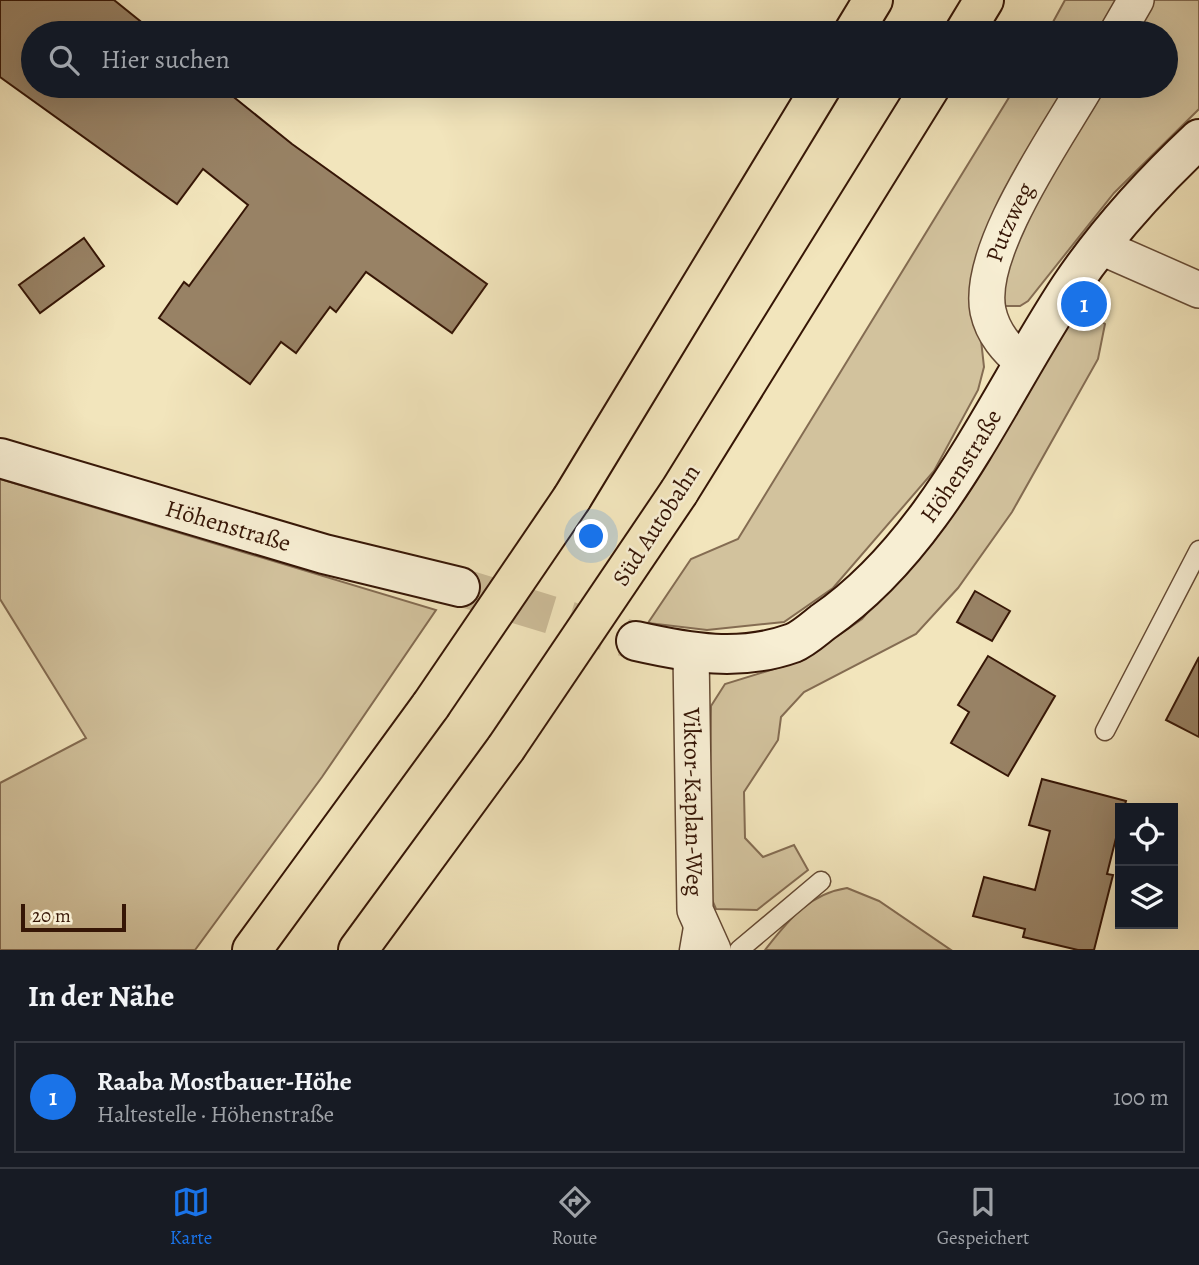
<!DOCTYPE html>
<html lang="de">
<meta charset="utf-8">
<style>
:root{--surface:#171b24;--page:#20242c;--text:#f1f3f6;--muted:#9ea1a6;--line:#363941;--accent:#1a73e8}
body{margin:0;font-family:Alegreya,serif;background:var(--page);color:var(--text)}
.controls{position:absolute;right:21px;bottom:21px;display:grid;overflow:hidden;border-radius:0px;box-shadow:0 7px 28px #0002}
.controls button{width:63px;height:63px;display:grid;place-items:center;padding:0;border:0;border-bottom:2px solid var(--line);background:var(--surface);color:var(--text);font:35px sans-serif}
.scale{position:absolute;left:21px;bottom:18px;width:105px;box-sizing:border-box;padding-left:7px;border:4px solid #361606;border-top:0;font-size:19px;line-height:24px;white-space:nowrap;color:#361606;-webkit-text-stroke:5px #f7eed3;paint-order:stroke}
.you{position:absolute;left:592px;top:537px;width:24px;height:24px;margin:-18px;border:5px solid #fff;border-radius:50%;background:#1a73e8;box-shadow:0 0 0 10px #1a73e833}
.badge{display:grid;place-items:center;width:46px;height:46px;border-radius:50%;background:var(--accent);color:#fff;font-size:23px;font-weight:700}
.pin{position:absolute;translate:-50% -50%;border:4px solid #fff;box-shadow:0 2px 7px #0006}
.list{margin:0;padding:0;list-style:none}
h2{display:flex;justify-content:space-between;align-items:center;height:91px;margin:0;padding:0 28px;font-size:30px}
h2 small{font-size:23px;font-weight:400;color:var(--muted)}
.list li{display:grid;grid-template-columns:46px 1fr auto;gap:21px;align-items:center;box-sizing:border-box;height:112px;margin:0 14px 14px;padding:0 14px;border:2px solid var(--line);border-radius:0px}
.list b{display:block;font-size:26px;white-space:nowrap}
.list p{margin:0;font-size:23px;white-space:nowrap;color:var(--muted)}
.list em{font-size:23px;font-style:normal;color:var(--muted)}
.icon{flex:none;width:38px;height:38px;fill:none;stroke:currentColor;stroke-width:2;stroke-linecap:round;stroke-linejoin:round}
.map{position:relative;flex:none;width:1199px;height:950px;overflow:hidden}
.search{position:absolute;background:var(--surface);box-shadow:0 7px 28px #0002;left:21px;right:21px;top:21px;height:77px;display:flex;align-items:center;gap:18px;box-sizing:border-box;padding:0 24px;border-radius:38px;color:var(--muted);font-size:26px}
.sheet{height:217px;background:var(--surface)}
nav{display:flex;justify-content:space-around;align-items:center;box-sizing:border-box;height:98px;border-top:2px solid var(--line);background:var(--surface);font-size:19px;color:var(--muted)}
nav a{display:grid;justify-items:center;gap:4px}
nav .on{color:var(--accent)}
.map>svg:first-child{display:block}
</style>
<div class="map">
<svg width="1199" height="950" viewBox="0 0 1199 950">
<rect width="100%" height="100%" fill="#f2e5bc"/>
<filter id="stains"><feTurbulence type="fractalNoise" baseFrequency=".00286" numOctaves="4"/><feColorMatrix values="0 0 0 0 .2 0 0 0 0 .09 0 0 0 0 .02 0 0 0 .5 -.17"/></filter>
<radialGradient id="worn" r=".72"><stop offset=".6" stop-color="#630" stop-opacity="0"/><stop offset="1" stop-color="#630" stop-opacity=".3"/></radialGradient>
<g fill="#d2c29d" stroke="#846c52" stroke-width="2">
<path d="M1065 0H1125L1105 33H1047Z"/>
<path d="M1148 0H1199V109L1114 193 1028 301 1020 306H1005L1000 269 1098 86H1166V33H1128Z"/>
<path d="M1016 86H1075L978 313 984 367 978 390 934 471 833 588 784 622 707 630 648 623 691 559 738 539Z"/>
<path d="M1095 318 1105 324 1098 359 1012 512 958 588 916 634 804 692 781 717 778 740 744 792 745 838 763 857 794 845 808 870 757 910 716 909 709 893 711 706 725 684 803 660 862 619 967 495 1071 321Z"/>
<path d="M0 479 436 610 322 777 195 950H0V783L86 738 0 599Z"/>
<path d="M847 888 879 901 951 950H765C788 921 808 894 847 888Z"/>
</g>
<g fill="#988265" stroke="#361606" stroke-width="2">
<path d="M0 0H114L155 33H33V86H220L292 144 487 284 452 333 366 272 336 312 330 307 296 353 281 342 250 384 159 318 184 282 189 286 248 205 203 169 177 204 0 77Z"/>
<path d="M84 238 104 266 40 313 19 285Z"/>
<path d="M975 591 1010 611 992 641 957 622Z"/>
<path d="M988 656 1055 696 1008 776 951 743 969 712 958 705Z"/>
<path d="M1199 657V737L1166 720Z"/>
<path d="M1042 779 1126 801 1124 808H1120V822L1107 874 1113 875 1094 950H1078L1023 937 1025 929 973 916 984 877 1035 890 1050 831 1029 825Z"/>
</g>
<g fill="none" stroke-linecap="round" stroke-linejoin="round">
<path stroke="#ccbc98" stroke-width="38" stroke-dasharray="38 19" stroke-linecap="butt" d="M460 587 636 641"/>
<defs>
<g id="lane">
<path d="M1105 731 1199 550"/>
<path d="M689 950 694 921"/>
<path d="M739 950 821 881"/>
</g>
<g id="street">
<path d="M1117 33 1136 0"/>
<path d="M1099 246 1199 290"/>
<path id="s1" d="M1024 364C1007 349 993 334 988 311 976 251 1056 138 1086 86"/>
<path id="s2" d="M691 653 695 910 713 950"/>
</g>
<g id="secondary">
<path id="s3" d="M0 458 324 554 460 587"/>
<path id="s4" d="M636 641C689 653 740 662 793 643 803 639 814 629 823 622 937 544 996 399 1070 287 1107 232 1151 184 1199 139"/>
</g>
<g id="highway">
<path d="M853 33 873 0"/>
<path d="M964 33 984 0"/>
<path d="M679 492 931 86"/>
<path d="M572 498 822 86"/>
<path d="M252 950 431 705"/>
<path d="M358 950 506 748"/>
</g>
</defs>
<use href="#lane" stroke="#654a34" stroke-width="21"/>
<use href="#street" stroke="#654a34" stroke-width="38"/>
<use href="#secondary" stroke="#361606" stroke-width="42"/>
<use href="#highway" stroke="#361606" stroke-width="42"/>
<use href="#lane" stroke="#f7eed3" stroke-width="18"/>
<use href="#street" stroke="#f7eed3" stroke-width="35"/>
<use href="#secondary" stroke="#f7eed3" stroke-width="38"/>
<use href="#highway" stroke="#f2e5bc" stroke-width="38"/>
<defs>
<g id="highway-bridge">
<path d="M431 705 572 498"/>
<path d="M506 748 679 492"/>
</g>
</defs>
<use href="#highway-bridge" stroke="#361606" stroke-width="42" stroke-linecap="butt"/>
<use href="#highway-bridge" stroke="#f2e5bc" stroke-width="38"/>
</g>
<g text-anchor="middle" stroke-width="5" stroke-linejoin="round" paint-order="stroke">
<g font-size="24" fill="#361606" stroke="#f7eed3">
<text dy="8" stroke="none"><textPath href="#s1" startOffset="158">Putzweg</textPath></text>
<text dy="8" stroke="none"><textPath href="#s4" startOffset="406">Höhenstraße</textPath></text>
<text transform="translate(656 525) rotate(-57)" y="8">Süd Autobahn</text>
<text dy="8" stroke="none"><textPath href="#s3" startOffset="238">Höhenstraße</textPath></text>
<text dy="8" stroke="none"><textPath href="#s2" startOffset="149">Viktor-Kaplan-Weg</textPath></text>
</g>
</g>
<rect width="100%" height="100%" filter="url(#stains)"/>
<rect width="100%" height="100%" fill="url(#worn)"/>
</svg>
<div class="controls">
<button><svg class="icon" aria-label="locate" viewBox="0 0 24 24"><circle cx="12" cy="12" r="6"/><path d="M12 2v4M12 18v4M2 12h4M18 12h4"/></svg></button>
<button><svg class="icon" aria-label="layers" viewBox="0 0 24 24"><path d="M12 4l9 5-9 5-9-5zM3 14l9 5 9-5"/></svg></button>
</div>
<div class="scale">20 m</div>
<div class="you"></div>
<div class="pin badge" style="left:1084px;top:304px">1</div>
<div class="search"><svg class="icon" aria-label="search" viewBox="0 0 24 24"><circle cx="10" cy="10" r="6"/><path d="M15 15l6 6"/></svg>Hier suchen</div>
</div>
<section class="sheet">
<h2>In der Nähe<small></small></h2>
<ul class="list">
<li><span class="badge">1</span><div><b>Raaba Mostbauer-Höhe</b><p>Haltestelle · Höhenstraße</p></div><em>100 m</em></li>
</ul>
</section>
<nav>
<a class="on"><svg class="icon" aria-label="map" viewBox="0 0 24 24"><path d="M3 6l6-2 6 2 6-2v14l-6 2-6-2-6 2zM9 4v14M15 6v14"/></svg>Karte</a>
<a><svg class="icon" aria-label="directions" viewBox="0 0 24 24"><path d="M12 3l9 9-9 9-9-9zM9 14v-3h6M13 9l2 2-2 2"/></svg>Route</a>
<a><svg class="icon" aria-label="saved" viewBox="0 0 24 24"><path d="M7 4h10v16l-5-4-5 4z"/></svg>Gespeichert</a>
</nav>
